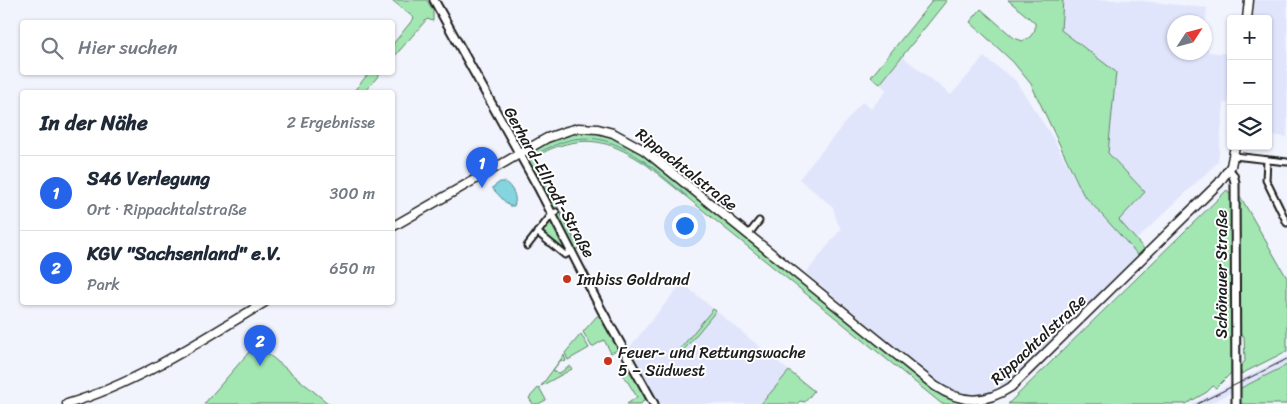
<!DOCTYPE html>
<html lang="de">
<meta charset="utf-8">
<style>
:root{--surface:#fff;--page:#f6f6f7;--text:#1f2937;--muted:#747a83;--line:#e0e1e3;--accent:#2563eb}
body{margin:0;font-family:Sriracha,sans-serif;background:var(--page);color:var(--text)}
.controls{position:absolute;right:15px;top:15px;display:grid;overflow:hidden;border-radius:5px;box-shadow:0 1px 4px #0004}
.controls button{width:45px;height:45px;display:grid;place-items:center;padding:0;border:0;border-bottom:1px solid var(--line);background:var(--surface);color:var(--text);font:25px sans-serif}
.compass{position:absolute;left:1167px;top:15px;width:45px;height:45px;border-radius:50%;background:var(--surface);box-shadow:0 1px 4px #0004;rotate:54deg}
.you{position:absolute;left:684px;top:225px;width:18px;height:18px;margin:-12px;border:4px solid #fff;border-radius:50%;background:#1a73e8;box-shadow:0 0 0 8px #1a73e833}
.badge{display:grid;place-items:center;width:32px;height:32px;border-radius:50%;background:var(--accent);color:#fff;font-size:16px;font-weight:700}
.pin{position:absolute;translate:-50% -41px;filter:drop-shadow(0 1px 2px #0008)}
.pin::after{content:'';position:absolute;top:26px;width:18px;height:15px;background:inherit;clip-path:polygon(0 0,100% 0,50% 100%)}
.list{margin:0;padding:0;list-style:none}
h2{display:flex;justify-content:space-between;align-items:center;height:65px;margin:0;padding:0 20px;font-size:21px}
h2 small{font-size:16px;font-weight:400;color:var(--muted)}
.list li{display:grid;grid-template-columns:32px 1fr auto;gap:15px;align-items:center;box-sizing:border-box;height:75px;padding:0 20px;border-top:1px solid var(--line)}
.list b{display:block;font-size:19px;white-space:nowrap}
.list p{margin:0;font-size:16px;white-space:nowrap;color:var(--muted)}
.list em{font-size:16px;font-style:normal;color:var(--muted)}
.icon{flex:none;width:28px;height:28px;fill:none;stroke:currentColor;stroke-width:2;stroke-linecap:round;stroke-linejoin:round}
.map{position:relative;flex:none;width:1287px;height:404px;overflow:hidden}
.search{position:absolute;background:var(--surface);box-shadow:0 1px 4px #0004;left:20px;top:20px;width:375px;height:55px;display:flex;align-items:center;gap:12px;box-sizing:border-box;padding:0 18px;border-radius:5px;color:var(--muted);font-size:19px}
.panel{position:absolute;background:var(--surface);box-shadow:0 1px 4px #0004;left:20px;top:90px;width:375px;height:215px;border-radius:5px}
.map>svg:first-child{display:block}
</style>
<div class="map">
<svg width="1287" height="404" viewBox="0 0 1287 404">
<rect width="100%" height="100%" fill="#f1f3fd"/>
<filter id="ink" filterUnits="userSpaceOnUse"><feTurbulence type="fractalNoise" baseFrequency=".02" numOctaves="2"/><feDisplacementMap in="SourceGraphic" scale="10" xChannelSelector="R" yChannelSelector="G"/><feConvolveMatrix kernelMatrix="1 2 1 2 8 2 1 2 1" color-interpolation-filters="sRGB"/></filter>
<g filter="url(#ink)">
<g fill="#e0e5fb" fill-rule="evenodd">
<path d="M1063 0H1133L1207 8 1205 28 1210 29 1208 52 1231 54 1228 103H1224L1218 162 1136 240 1119 220 1144 191 1108 153 1116 72 1061 30ZM1174 22H1204V52H1174Z"/>
<path d="M1254 0H1287V137L1268 135V19H1253Z"/>
<path d="M903 57 951 95 984 57 1015 80 1053 138 1083 194 1139 256 1020 375 1003 386 976 396 959 393 944 387 806 273 841 229 836 219 833 207 799 179 862 102 871 109 887 90 880 84Z"/>
<path d="M682 283 789 371 761 404H659L629 348Z"/>
<path d="M1287 356V365L1239 389V380Z"/>
<path d="M1233 383 1234 391 1209 404H1191Z"/>
</g>
<g fill="#a2e6b2" stroke="#5f8167">
<path d="M392 0H427L433 11V21L427 19 393 58V44L414 18Z"/>
<path d="M933 0H947L880 84 871 77Z"/>
<path d="M1008 0H1063L1061 30 1116 72 1108 153 1145 192 1119 220 1145 250 1139 256 1083 194 1031 84 1013 62 970 22 981 9 1014 38 1023 41 1030 37 1035 30V23Z"/>
<path d="M369 73H381L364 92H353Z"/>
<path d="M582 131C609 132 624 142 646 156L945 396 964 404H942L647 165C614 143 591 134 553 148 546 151 537 155 534 161L579 248 575 251 550 207 529 163 534 150 557 137Z"/>
<path d="M1227 190 1231 195V225L1227 228 1231 233 1234 370 1216 388 1213 386 1207 392 1186 404H1008Z"/>
<path d="M1240 196 1287 278V351L1241 374 1240 367 1245 361 1244 336 1238 334 1237 197Z"/>
<path d="M549 220 565 248 562 251 540 232Z"/>
<path d="M713 309 716 311 678 357 675 355Z"/>
<path d="M597 316H600L619 349 611 353 604 340 592 347 583 332Z"/>
<path d="M581 334 589 348 568 360 565 353Z"/>
<path d="M256 344 329 404H204Z"/>
<path d="M564 355 566 361 564 362 561 360 553 370 558 374 570 366 572 369 541 386Z"/>
<path d="M1287 365V404H1239V389Z"/>
<path d="M628 371 632 372 646 397 641 404H627L637 397 623 374Z"/>
<path d="M789 371 814 391 805 402 800 401 797 404H761Z"/>
<path d="M539 387 546 400 538 404H533L529 398Z"/>
</g>
<path fill="#84d5df" stroke="#5a8b91" d="M500 182H505C512 187 518 197 514 206H509L493 189V187Z"/>
<g fill="none" stroke-linecap="round" stroke-linejoin="round">
<path stroke="#5a8b91" stroke-width="1" d="M574 240 533 159C537 152 548 148 555 145 609 121 648 165 687 196"/>
<defs>
<g id="street">
<path d="M1234 156 1287 162"/>
<path d="M1267 160 1266 180 1287 223"/>
<path d="M537 232 565 255 572 251"/>
<path d="M748 235 759 221"/>
<path d="M527 246 549 218 556 212"/>
</g>
<g id="secondary">
<path d="M434 0 538 187 601 309 654 404"/>
<path d="M1229 170 1233 175 1235 182 1236 404"/>
</g>
<g id="primary">
<path d="M1247 19 1249 0"/>
<path d="M392 227 547 138 567 131 578 128 598 129 613 133 644 150 935 386C962 404 985 404 1011 387L1219 183 1231 166 1235 146"/>
<path d="M67 404C138 383 202 340 265 302"/>
</g>
</defs>
<use href="#street" stroke="#1c1c1c" stroke-width="9"/>
<use href="#secondary" stroke="#1c1c1c" stroke-width="11"/>
<use href="#primary" stroke="#1c1c1c" stroke-width="11"/>
<use href="#street" stroke="#fff" stroke-width="5"/>
<use href="#secondary" stroke="#fff" stroke-width="7"/>
<use href="#primary" stroke="#fff" stroke-width="8"/>
<path stroke="#1c1c1c" stroke-width="1" d="M1197 404 1287 359"/>
</g>
</g>
<g fill="#c8321e" stroke="#fff" stroke-width="2">
<circle cx="567" cy="279" r="5"/>
<circle cx="608" cy="361" r="5"/>
</g>
<g text-anchor="middle" stroke-width="4" stroke-linejoin="round" paint-order="stroke">
<g font-size="16" fill="#1c1c1c" stroke="#fff">
<text transform="translate(687 169) rotate(38)" y="6">Rippachtalstraße</text>
<text transform="translate(550 182) rotate(61)" y="6">Gerhard-Ellrodt-Straße</text>
<text transform="translate(1221 274) rotate(-90)" y="6">Schönauer Straße</text>
<text transform="translate(1038 339) rotate(-43)" y="6">Rippachtalstraße</text>
</g>
<g font-size="16" fill="#1c1c1c" stroke="#fff" text-anchor="start">
<text x="577" y="285">Imbiss Goldrand</text>
<text x="618" y="358">Feuer- und Rettungswache<tspan x="618" dy="18">5 – Südwest</tspan></text>
</g>
</g>
</svg>
<div class="controls">
<button>+</button>
<button>−</button>
<button><svg class="icon" aria-label="layers" viewBox="0 0 24 24"><path d="M12 4l9 5-9 5-9-5zM3 14l9 5 9-5"/></svg></button>
</div>
<svg class="compass" viewBox="-18 -18 36 36"><path d="M0-13l5 13h-10z" fill="#e53935"/><path d="M0 13l5-13h-10z" fill="#747a83"/></svg>
<div class="you"></div>
<div class="pin badge" style="left:482px;top:188px">1</div>
<div class="pin badge" style="left:260px;top:366px">2</div>
<div class="search"><svg class="icon" aria-label="search" viewBox="0 0 24 24"><circle cx="10" cy="10" r="6"/><path d="M15 15l6 6"/></svg>Hier suchen</div>
<section class="panel">
<h2>In der Nähe<small>2 Ergebnisse</small></h2>
<ul class="list">
<li><span class="badge">1</span><div><b>S46 Verlegung</b><p>Ort · Rippachtalstraße</p></div><em>300 m</em></li>
<li><span class="badge">2</span><div><b>KGV &quot;Sachsenland&quot; e.V.</b><p>Park</p></div><em>650 m</em></li>
</ul>
</section>
</div>
